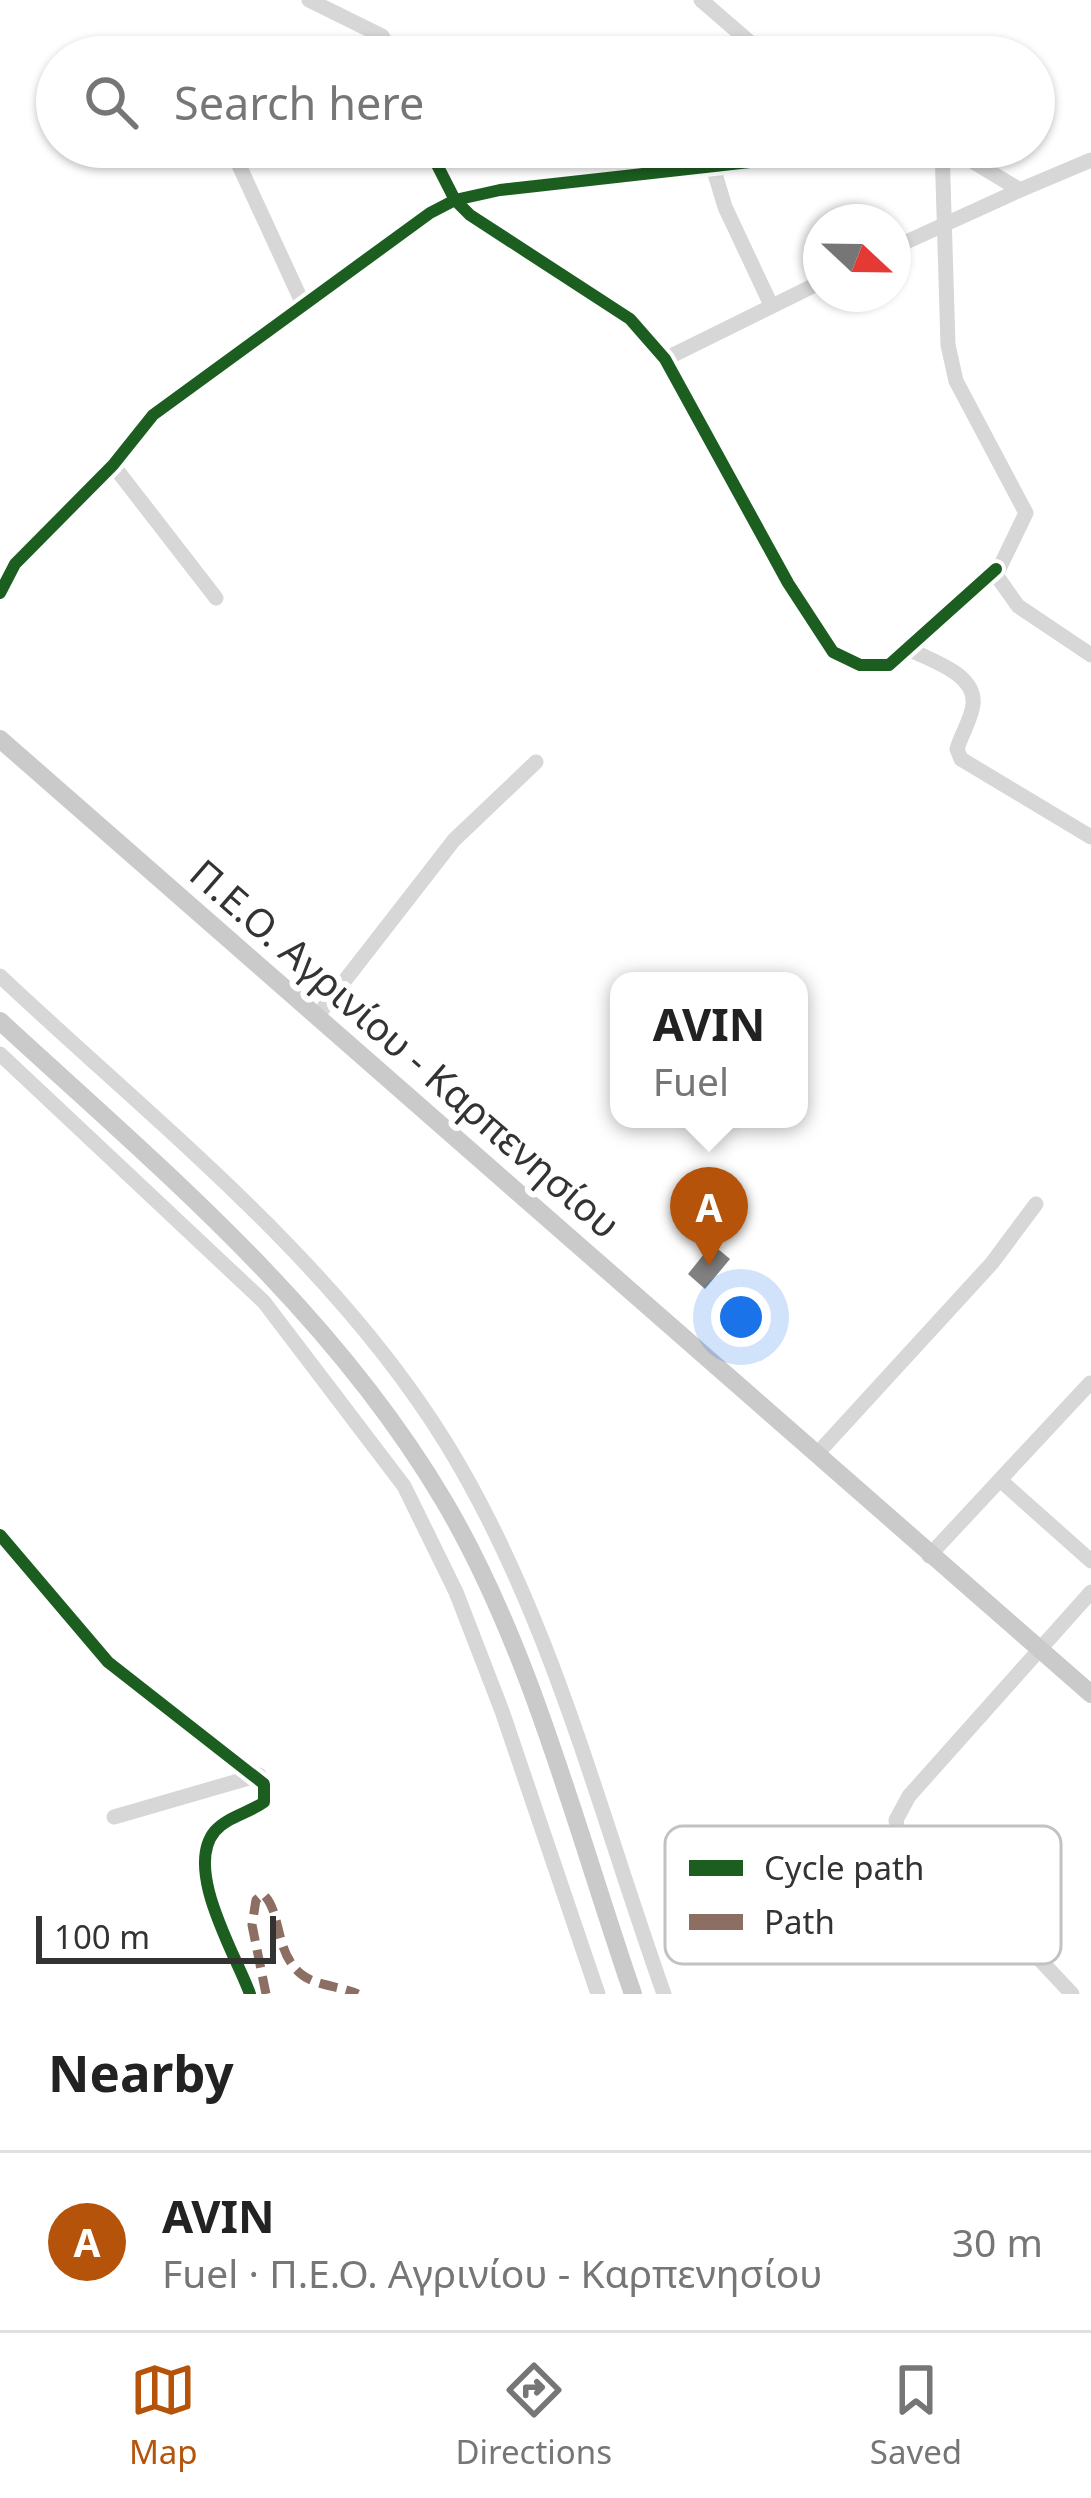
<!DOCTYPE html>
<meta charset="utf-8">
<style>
:root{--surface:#fff;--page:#f6f6f6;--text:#222;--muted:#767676;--line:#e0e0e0;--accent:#b45309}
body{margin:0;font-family:"Noto Sans",sans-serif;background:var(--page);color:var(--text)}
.compass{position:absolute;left:803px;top:204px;width:108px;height:108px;border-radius:50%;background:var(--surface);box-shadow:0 3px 9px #0004;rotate:112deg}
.scale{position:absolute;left:36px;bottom:30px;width:240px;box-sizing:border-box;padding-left:12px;border:6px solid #333;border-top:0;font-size:33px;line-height:42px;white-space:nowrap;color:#333;-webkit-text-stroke:9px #fff;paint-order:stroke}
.you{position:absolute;left:741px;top:1317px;width:42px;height:42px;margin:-30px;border:9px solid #fff;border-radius:50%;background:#1a73e8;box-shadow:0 0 0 18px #1a73e833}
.badge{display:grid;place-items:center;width:78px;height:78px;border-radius:50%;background:var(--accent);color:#fff;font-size:39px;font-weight:700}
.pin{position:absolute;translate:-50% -99px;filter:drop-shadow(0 3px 6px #0008)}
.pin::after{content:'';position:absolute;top:63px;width:42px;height:36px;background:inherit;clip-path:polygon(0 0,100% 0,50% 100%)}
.popup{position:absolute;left:610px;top:972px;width:198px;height:156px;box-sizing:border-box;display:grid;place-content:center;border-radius:24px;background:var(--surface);filter:drop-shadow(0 3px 9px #0005);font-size:39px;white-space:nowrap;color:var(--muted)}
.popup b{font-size:45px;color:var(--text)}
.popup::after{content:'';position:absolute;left:50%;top:100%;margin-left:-24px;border:24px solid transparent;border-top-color:var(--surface)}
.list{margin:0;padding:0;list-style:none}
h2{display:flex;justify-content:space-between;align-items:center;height:156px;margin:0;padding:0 48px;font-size:51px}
h2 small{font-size:39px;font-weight:400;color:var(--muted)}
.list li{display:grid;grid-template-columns:78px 1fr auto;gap:36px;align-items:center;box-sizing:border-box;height:180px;padding:0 48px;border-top:3px solid var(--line)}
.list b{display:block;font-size:45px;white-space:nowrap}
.list p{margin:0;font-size:39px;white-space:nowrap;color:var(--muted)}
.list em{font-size:39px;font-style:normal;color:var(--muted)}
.icon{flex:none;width:66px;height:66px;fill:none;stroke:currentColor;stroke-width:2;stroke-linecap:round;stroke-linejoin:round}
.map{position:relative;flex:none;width:1091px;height:1994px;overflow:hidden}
.search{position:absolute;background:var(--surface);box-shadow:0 3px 9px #0004;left:36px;right:36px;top:36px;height:132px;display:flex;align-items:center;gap:30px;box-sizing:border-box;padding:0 42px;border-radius:66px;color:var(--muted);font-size:45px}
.sheet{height:336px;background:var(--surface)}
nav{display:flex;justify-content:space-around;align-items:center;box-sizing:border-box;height:168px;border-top:3px solid var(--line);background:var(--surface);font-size:33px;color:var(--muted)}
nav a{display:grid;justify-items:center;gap:6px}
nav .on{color:var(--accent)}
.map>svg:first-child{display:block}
</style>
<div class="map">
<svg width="1091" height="1994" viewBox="0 0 1091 1994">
<rect width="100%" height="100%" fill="#fff"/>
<path fill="#818181" d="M712 1244 730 1259 705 1289 688 1274Z"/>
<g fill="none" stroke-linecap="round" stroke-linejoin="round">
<g stroke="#d7d7d7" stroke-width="15">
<path d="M309 0 382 36 394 57"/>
<path d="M701 0 767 57"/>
<path d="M428 147 455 200 470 215 630 319 665 359 788 583 833 652 860 665H889L996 569"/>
<path d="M942 147 948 345 956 381 1026 513 996 575 1018 606 1091 655"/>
<path d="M949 147 1020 190 1091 160"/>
<path d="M238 163 303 304"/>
<path d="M713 167 725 207 771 305"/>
<path d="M893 248 1020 190"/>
<path d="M665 359 821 282"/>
<path d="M113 465 216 598"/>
<path d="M0 593 15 564 113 465 153 415 430 213 455 200 500 190 786 158 819 147"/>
<path d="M911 650C932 661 976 674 973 704 972 718 961 735 957 749L961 759 1091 837"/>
<path d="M0 976C155 1122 333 1260 446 1443 550 1612 598 1809 664 1994"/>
<path d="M318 1015 454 840 536 762"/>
<path d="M0 1054 264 1302 404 1486 456 1592 502 1711 598 1994"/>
<path d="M817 1454 992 1263 1036 1204"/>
<path d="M1000 1480 1091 1561"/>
<path d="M0 1535 108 1662 264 1784V1802C249 1813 227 1817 215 1831 183 1869 236 1955 250 1994"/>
<path d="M929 1556 1090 1383"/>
<path d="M114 1817 259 1775"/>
<path d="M1072 1994 995 1912 899 1844 896 1820 909 1796 1091 1592"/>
</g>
<g stroke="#cacaca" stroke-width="18">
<path d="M0 739 1091 1694"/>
<path d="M0 1021C161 1169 331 1310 444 1501 531 1648 577 1832 633 1994"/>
</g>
<path stroke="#8d6e63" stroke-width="9" stroke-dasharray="18 9" stroke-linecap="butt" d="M266 1994 252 1925 256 1900 263 1894C282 1911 274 1952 301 1974 315 1986 341 1986 358 1994"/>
<defs>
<g id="cycleway">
<path d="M428 147 455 200 470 215 630 319 665 359 788 583 833 652 860 665H889L996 569"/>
<path d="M0 593 15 564 113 465 153 415 430 213 455 200 500 190 786 158 819 147"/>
<path d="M0 1535 108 1662 264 1784V1802C249 1813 227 1817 215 1831 183 1869 236 1955 250 1994"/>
</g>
</defs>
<use href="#cycleway" stroke="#fff" stroke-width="20"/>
<use href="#cycleway" stroke="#1b5e20" stroke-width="12"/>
</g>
<g text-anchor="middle" stroke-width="12" stroke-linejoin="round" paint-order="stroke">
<g font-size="39" fill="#333" stroke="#fff">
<text transform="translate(405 1049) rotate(41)" y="14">Π.Ε.Ο. Αγρινίου - Καρπενησίου</text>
</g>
</g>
<rect x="665" y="1826" width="396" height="138" rx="18" fill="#fff" stroke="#c2c2c2" stroke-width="3"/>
<rect x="689" y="1860" width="54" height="16" fill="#1b5e20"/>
<rect x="689" y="1914" width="54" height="16" fill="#8d6e63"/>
<g font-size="33" fill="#333">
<text x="764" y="1880">Cycle path</text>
<text x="764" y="1934">Path</text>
</g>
</svg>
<svg class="compass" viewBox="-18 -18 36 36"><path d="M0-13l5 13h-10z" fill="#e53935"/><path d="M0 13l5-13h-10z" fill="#767676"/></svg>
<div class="scale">100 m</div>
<div class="you"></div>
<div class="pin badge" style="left:709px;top:1266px">A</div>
<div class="popup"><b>AVIN</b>Fuel</div>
<div class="search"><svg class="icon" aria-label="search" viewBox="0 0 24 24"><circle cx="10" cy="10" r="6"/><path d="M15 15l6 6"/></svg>Search here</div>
</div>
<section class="sheet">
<h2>Nearby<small></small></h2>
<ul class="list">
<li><span class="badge">A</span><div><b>AVIN</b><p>Fuel · Π.Ε.Ο. Αγρινίου - Καρπενησίου</p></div><em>30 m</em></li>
</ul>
</section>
<nav>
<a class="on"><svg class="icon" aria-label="map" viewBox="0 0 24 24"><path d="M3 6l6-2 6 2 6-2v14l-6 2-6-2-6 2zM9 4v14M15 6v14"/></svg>Map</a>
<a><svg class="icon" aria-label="directions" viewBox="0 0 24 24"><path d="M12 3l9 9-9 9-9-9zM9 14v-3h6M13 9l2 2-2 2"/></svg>Directions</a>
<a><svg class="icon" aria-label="saved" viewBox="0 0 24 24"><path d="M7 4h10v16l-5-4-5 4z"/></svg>Saved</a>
</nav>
